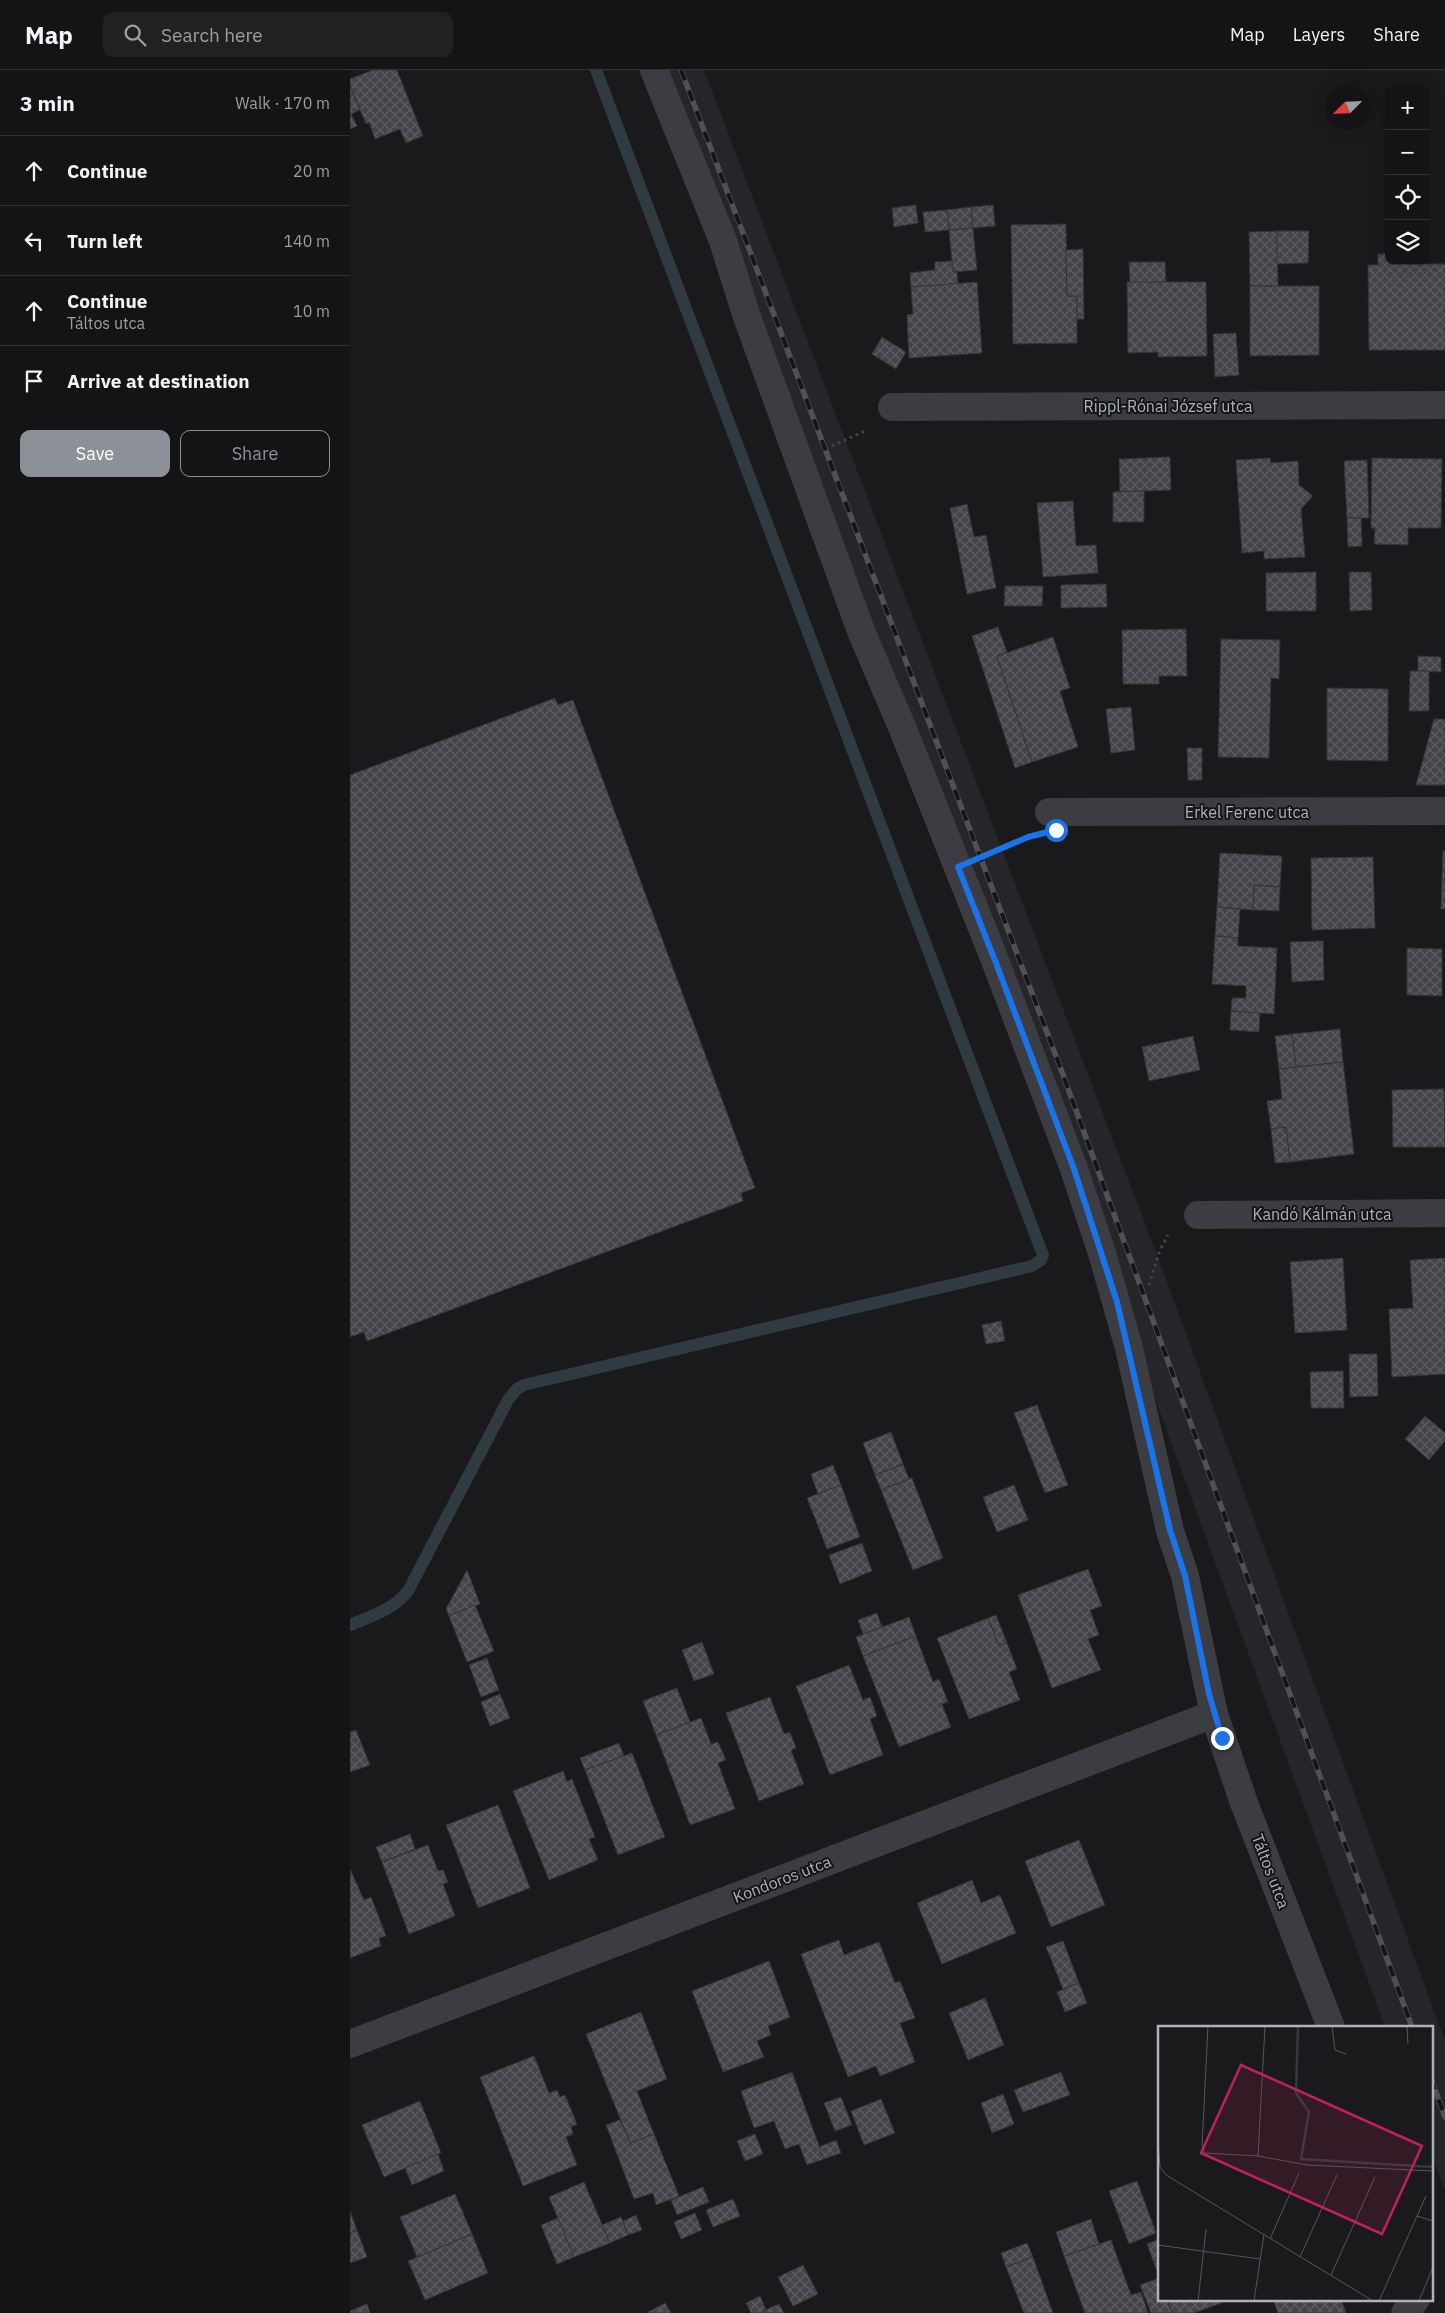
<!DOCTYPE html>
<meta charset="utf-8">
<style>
:root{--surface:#141416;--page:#212123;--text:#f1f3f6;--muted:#9d9ea1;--line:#333335;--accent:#8c9099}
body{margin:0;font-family:"IBM Plex Sans",sans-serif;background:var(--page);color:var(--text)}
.controls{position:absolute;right:15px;top:15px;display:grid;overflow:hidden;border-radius:10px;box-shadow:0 5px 20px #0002}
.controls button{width:45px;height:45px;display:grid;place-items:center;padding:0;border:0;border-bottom:1px solid var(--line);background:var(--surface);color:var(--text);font:25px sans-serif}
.compass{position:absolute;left:975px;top:15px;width:45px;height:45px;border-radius:50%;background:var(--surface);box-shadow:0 5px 20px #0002;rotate:246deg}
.stop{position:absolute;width:15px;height:15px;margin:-11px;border:4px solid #1a73e8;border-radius:50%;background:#fff}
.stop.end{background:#1a73e8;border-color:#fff;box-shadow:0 1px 5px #0008}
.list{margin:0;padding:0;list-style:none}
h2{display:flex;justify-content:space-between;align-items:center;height:65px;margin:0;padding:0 20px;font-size:21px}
h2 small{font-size:16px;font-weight:400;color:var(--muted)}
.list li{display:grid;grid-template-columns:32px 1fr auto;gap:15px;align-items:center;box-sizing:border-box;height:70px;padding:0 20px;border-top:1px solid var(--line)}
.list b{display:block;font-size:19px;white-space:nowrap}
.list p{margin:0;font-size:16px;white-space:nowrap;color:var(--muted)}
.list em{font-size:16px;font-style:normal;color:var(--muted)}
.actions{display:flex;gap:10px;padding:15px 20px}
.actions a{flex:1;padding:11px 0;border:1px solid var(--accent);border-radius:10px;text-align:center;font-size:18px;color:var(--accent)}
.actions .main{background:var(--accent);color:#fff}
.icon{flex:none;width:28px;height:28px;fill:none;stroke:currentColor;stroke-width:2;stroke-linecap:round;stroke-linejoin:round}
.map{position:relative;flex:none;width:1095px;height:2243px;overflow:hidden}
header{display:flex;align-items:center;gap:30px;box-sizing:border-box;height:70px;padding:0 25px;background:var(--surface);border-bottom:1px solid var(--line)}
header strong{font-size:24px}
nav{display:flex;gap:28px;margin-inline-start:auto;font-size:18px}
.search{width:350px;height:45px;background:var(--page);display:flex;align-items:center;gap:12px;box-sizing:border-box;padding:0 18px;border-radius:10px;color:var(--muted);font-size:19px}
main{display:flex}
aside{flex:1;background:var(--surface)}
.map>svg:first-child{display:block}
</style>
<header>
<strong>Map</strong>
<div class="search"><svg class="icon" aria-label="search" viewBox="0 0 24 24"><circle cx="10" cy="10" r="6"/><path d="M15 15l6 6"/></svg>Search here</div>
<nav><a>Map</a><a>Layers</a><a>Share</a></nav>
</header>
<main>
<aside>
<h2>3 min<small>Walk · 170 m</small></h2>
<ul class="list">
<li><svg class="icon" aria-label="ahead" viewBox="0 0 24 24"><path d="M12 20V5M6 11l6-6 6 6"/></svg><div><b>Continue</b></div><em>20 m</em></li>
<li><svg class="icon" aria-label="left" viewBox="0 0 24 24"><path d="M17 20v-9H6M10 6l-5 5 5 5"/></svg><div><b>Turn left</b></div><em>140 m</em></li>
<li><svg class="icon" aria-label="ahead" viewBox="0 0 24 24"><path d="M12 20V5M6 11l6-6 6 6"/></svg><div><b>Continue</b><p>Táltos utca</p></div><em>10 m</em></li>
<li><svg class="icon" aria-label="arrive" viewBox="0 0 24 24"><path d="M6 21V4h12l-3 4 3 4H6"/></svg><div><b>Arrive at destination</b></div></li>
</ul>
<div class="actions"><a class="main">Save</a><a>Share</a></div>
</aside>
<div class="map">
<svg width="1095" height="2243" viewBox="0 0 1095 2243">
<defs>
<pattern id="building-cross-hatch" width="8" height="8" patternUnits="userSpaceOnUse" patternTransform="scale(1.25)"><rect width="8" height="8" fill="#44454a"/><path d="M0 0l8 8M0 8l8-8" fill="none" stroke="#5c5d62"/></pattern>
</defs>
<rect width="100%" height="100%" fill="#1a1a1d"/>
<path fill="#26262a" d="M299 0H354L809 1190 1095 1971V2121L1081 2084V1957H1035L761 1208Z"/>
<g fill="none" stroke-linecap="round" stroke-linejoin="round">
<path stroke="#2f3b41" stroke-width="12" d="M0 1555C21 1546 43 1540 58 1521L158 1330 167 1319 174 1315 682 1196 691 1190 693 1185 246 0"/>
</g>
<g fill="url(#building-cross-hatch)" stroke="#343439">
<path d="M23 0H47L73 66 56 73 50 59 25 69 19 52 16 54 0 16V9Z"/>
<path d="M0 16 10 40 1 44 7 56 0 59Z"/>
<path d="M566 135 568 153 544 157 542 138Z"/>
<path d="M643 135 645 156 623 158 621 137Z"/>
<path d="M621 137 623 158 599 160 597 140Z"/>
<path d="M597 140 599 160 575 162 573 142Z"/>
<path d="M716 154 717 226H727V273L663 274 661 155Z"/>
<path d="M623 158 627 200 603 202 599 160Z"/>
<path d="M927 161 928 216H900L899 162Z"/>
<path d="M927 161H959L958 193 927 194Z"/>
<path d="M733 179 734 249H727V226H717L716 180Z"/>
<path d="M1028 184H1039V191H1061V194H1095V280H1019L1018 195H1028Z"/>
<path d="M602 191 603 202H607L608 214 561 217 560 203 585 200V192Z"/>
<path d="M779 192H815L816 212 780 213Z"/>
<path d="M627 212 632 283 559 288 557 245 563 244 561 217Z"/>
<path d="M777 212H856L857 286 808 287V282L778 283Z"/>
<path d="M900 216H969V285L900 286Z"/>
<path d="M886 263 889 305 865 307 863 264Z"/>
<path d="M532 267 556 282 546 299 522 284Z"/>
<path d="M820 387 821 420 770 422 769 389Z"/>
<path d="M920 388 921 393 948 391 949 415 963 426 951 439 955 487 914 489V481L892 483 886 390Z"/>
<path d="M1022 388 1092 389 1091 458H1058V475L1024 474 1025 458H1021Z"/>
<path d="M1017 390 1019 448H997L994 391Z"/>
<path d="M794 421V452H763V422Z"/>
<path d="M723 431 726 476 746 475 748 503 693 507 687 433Z"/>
<path d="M617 434 624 467 636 465 646 518 617 524 600 438Z"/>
<path d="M997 448H1011L1012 476 998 477Z"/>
<path d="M966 502V541H916V503Z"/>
<path d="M999 502H1021L1022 540 1000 541Z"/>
<path d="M756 514 757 537 711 538V515Z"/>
<path d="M655 516H693L692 536H654Z"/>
<path d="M648 557 657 582 647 586 682 692 665 698 622 566Z"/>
<path d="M836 559 837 606H809V614H773L772 560Z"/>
<path d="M703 567 720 618 710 621 728 677 682 692 647 586Z"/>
<path d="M871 569 930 570 929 609 921 608 919 688 868 687Z"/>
<path d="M1068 586 1091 587V602L1068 601Z"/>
<path d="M1060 601H1079V641H1059Z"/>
<path d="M977 618 1038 619V691L977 690Z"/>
<path d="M205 628 208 635 223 630 405 1118 391 1123 393 1131 17 1271 14 1262 0 1267V705Z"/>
<path d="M781 637 785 680 761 683 756 639Z"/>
<path d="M1084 649H1095V715H1066Z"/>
<path d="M837 678H852V710H838Z"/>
<path d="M1093 781H1095V839H1091Z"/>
<path d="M870 783 932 786 930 817 904 815 903 840 867 837Z"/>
<path d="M1023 787 1025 858 962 860 961 788Z"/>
<path d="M904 815 930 817 929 841 903 840Z"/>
<path d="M867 837 890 839 888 868 865 866Z"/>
<path d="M865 866 888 868V876L927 878 924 944 881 941 882 928H896V916L862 914Z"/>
<path d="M973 871 974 910 942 912 940 872Z"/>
<path d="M1057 878 1092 879V926L1057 925Z"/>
<path d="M881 941 910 943 909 962 880 960Z"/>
<path d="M990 959 993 992 946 997 942 964Z"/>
<path d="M942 964 946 997 929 999 925 966Z"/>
<path d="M843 966 850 1000 799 1011 792 977Z"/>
<path d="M993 992 1004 1084 940 1092 936 1057 921 1059 917 1031 932 1029 929 999Z"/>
<path d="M1094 1019 1095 1077H1043L1042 1020Z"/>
<path d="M936 1057 940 1092 925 1093 921 1059Z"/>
<path d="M993 1188 997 1260 945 1263 940 1192Z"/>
<path d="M1095 1188V1304L1042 1307 1039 1239 1063 1238 1060 1190Z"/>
<path d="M651 1251 655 1271 636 1274 632 1255Z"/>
<path d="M999 1284H1027L1028 1326 1000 1327Z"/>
<path d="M993 1301 994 1338H961L960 1302Z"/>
<path d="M687 1335 718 1415 695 1423 664 1343Z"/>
<path d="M1075 1346 1095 1363V1371L1079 1390 1055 1369Z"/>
<path d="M541 1362 553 1394 525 1405 513 1373Z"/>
<path d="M553 1394 559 1409 531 1420 525 1405Z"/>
<path d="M483 1395 491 1415 468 1424 461 1404Z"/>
<path d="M562 1408 593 1488 563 1500 531 1420Z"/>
<path d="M491 1415 510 1467 477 1479 457 1428Z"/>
<path d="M664 1415 678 1450 647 1462 633 1427Z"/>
<path d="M512 1473 522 1501 490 1514 479 1485Z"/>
<path d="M738 1499 752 1536 740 1540 749 1565 738 1569 751 1600 702 1618 668 1525Z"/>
<path d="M117 1500 130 1534 99 1546 96 1539Z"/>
<path d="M125 1535 144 1581 117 1592 99 1546Z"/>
<path d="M527 1543 532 1557 513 1564 508 1550Z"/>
<path d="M646 1545 657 1573 649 1576 638 1548Z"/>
<path d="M559 1547 566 1566 513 1586 506 1567Z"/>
<path d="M638 1548 649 1576 657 1573 667 1599 659 1602 670 1630 619 1649 587 1568Z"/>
<path d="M566 1566 583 1612 589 1609 598 1632 592 1634 601 1657 549 1677 513 1586Z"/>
<path d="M352 1572 364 1604 344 1611 332 1580Z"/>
<path d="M137 1588 149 1620 131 1627 119 1595Z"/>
<path d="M499 1595 513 1630 520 1627 527 1646 520 1649 533 1685 480 1705 446 1616Z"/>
<path d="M327 1618 340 1652 306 1665 293 1631Z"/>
<path d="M150 1624 160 1648 140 1656 131 1632Z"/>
<path d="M420 1627 434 1664 440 1662 446 1678 441 1680 454 1714 409 1731 376 1643Z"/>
<path d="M351 1648 361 1674 368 1672 376 1690 368 1693 385 1739 340 1755 306 1665Z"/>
<path d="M6 1660 20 1695 0 1702V1662Z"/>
<path d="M269 1673 274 1686 235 1700 230 1688Z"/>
<path d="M282 1683 315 1767 268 1785 235 1700Z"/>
<path d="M213 1701 217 1712 222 1709 245 1767 239 1769 248 1790 199 1810 163 1721Z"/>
<path d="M148 1735 180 1818 128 1838 96 1755Z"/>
<path d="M60 1764 65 1779 32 1792 26 1777Z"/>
<path d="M729 1770 755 1835 701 1857 675 1791Z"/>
<path d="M78 1775 88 1801 93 1800 98 1812 93 1814 105 1846 59 1864 32 1792Z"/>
<path d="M0 1799 14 1830 21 1827 36 1866 29 1868 31 1876 0 1888Z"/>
<path d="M622 1810 631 1833 650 1825 666 1863 592 1894 567 1833Z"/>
<path d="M489 1870 494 1885 529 1872 545 1913 550 1911 565 1948 550 1953 565 1992 530 2006 526 1996 498 2007 451 1884Z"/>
<path d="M713 1871 729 1913 713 1919 696 1877Z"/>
<path d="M419 1891 440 1947 418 1956 421 1965 407 1971 414 1987 373 2002 342 1921Z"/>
<path d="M729 1913 737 1933 715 1942 707 1922Z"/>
<path d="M635 1928 654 1975 618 1990 599 1943Z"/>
<path d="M291 1942 317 2009 287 2021 304 2064 280 2073 236 1964Z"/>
<path d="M184 1986 199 2023 207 2020 210 2027 215 2025 227 2054 221 2057 223 2064 216 2067 227 2095 173 2116 130 2007Z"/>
<path d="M442 2002 474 2089 457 2095 449 2074 435 2079 424 2051 404 2058 391 2021Z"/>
<path d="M711 2002 720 2025 673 2042 664 2020Z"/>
<path d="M653 2024 664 2054 642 2063 631 2033Z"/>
<path d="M491 2027 502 2055 485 2061 474 2033Z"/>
<path d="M531 2029 545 2063 514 2075 501 2041Z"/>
<path d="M70 2031 91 2083 34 2107 12 2055Z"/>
<path d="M270 2050 280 2073 304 2064 329 2126 306 2135 303 2123 284 2129 256 2055Z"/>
<path d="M405 2064 413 2084 395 2091 387 2071Z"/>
<path d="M486 2070 491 2083 474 2089 469 2077Z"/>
<path d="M88 2084 94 2101 62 2115 55 2098Z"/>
<path d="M787 2111 806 2163 779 2174 759 2121Z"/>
<path d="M234 2112 260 2173 224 2187 199 2127Z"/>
<path d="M353 2117 359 2132 327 2145 321 2130Z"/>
<path d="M105 2124 122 2164 67 2187 50 2147Z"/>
<path d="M383 2129 390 2146 363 2157 356 2140Z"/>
<path d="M0 2141 7 2160 0 2163Z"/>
<path d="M345 2143 352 2160 331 2169 324 2152Z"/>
<path d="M286 2145 292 2160 278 2165 273 2151Z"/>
<path d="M271 2147 278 2165 260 2173 252 2155Z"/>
<path d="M208 2148 224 2187 207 2194 191 2155Z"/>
<path d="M741 2149 749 2174 714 2186 706 2162Z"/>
<path d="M7 2160 17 2187 0 2193V2163Z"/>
<path d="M122 2164 138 2203 75 2230 58 2191Z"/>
<path d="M809 2169V2191L804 2193 797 2174Z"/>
<path d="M761 2170 781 2225 791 2222 798 2243H735L714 2186Z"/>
<path d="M677 2173 683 2187 656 2197 651 2183Z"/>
<path d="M683 2187 703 2243H674L656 2197Z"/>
<path d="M809 2191V2206L804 2193Z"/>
<path d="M453 2195 468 2224 443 2236 428 2207Z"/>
<path d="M809 2208V2229H817L822 2243H801L790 2215Z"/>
<path d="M410 2226 416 2240 410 2243H401L396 2233Z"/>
<path d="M817 2229H882L844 2243H822Z"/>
<path d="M923 2229H991L996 2243H928Z"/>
<path d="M315 2233 321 2243H299L298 2242Z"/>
<path d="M17 2234 20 2243H0V2241Z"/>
<path d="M429 2234 434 2243H410L416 2240Z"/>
</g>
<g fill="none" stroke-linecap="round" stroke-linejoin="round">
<g stroke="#414449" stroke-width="3" stroke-dasharray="2.5 4" stroke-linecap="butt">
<path d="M482 376 515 361"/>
<path d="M641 783 675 769"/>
<path d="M799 1215 810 1180 818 1165"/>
</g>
<g stroke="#3b3d42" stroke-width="28">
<path d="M304 0 373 171 397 247 511 561 552 657 646 893 724 1099 752 1183 779 1278 820 1461 835 1506 864 1644 894 1733 981 1957"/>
<path d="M542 337 1095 335"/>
<path d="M699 742 1095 741"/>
<path d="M848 1145 1095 1143"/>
<path d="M0 1974 864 1644"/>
<path d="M1055 2243 1066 2229"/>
</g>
<defs>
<g id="rail">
<path d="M331 0 709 994 1062 1957"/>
<path d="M1081 2009 1095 2047"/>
</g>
</defs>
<use href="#rail" stroke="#4e5157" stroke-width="5.5"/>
<use href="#rail" stroke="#151518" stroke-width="4" stroke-dasharray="11" stroke-linecap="butt"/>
</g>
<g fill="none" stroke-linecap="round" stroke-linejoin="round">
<path stroke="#1a73e8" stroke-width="6" d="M706 760 678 767 608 797 646 893 724 1099 767 1232 820 1460 835 1506 859 1624 872 1668"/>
</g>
<g text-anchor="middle" stroke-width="4" stroke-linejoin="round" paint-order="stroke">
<g font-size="16" fill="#acb3bc" stroke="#151518">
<text x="818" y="342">Rippl-Rónai József utca</text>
<text x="897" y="748">Erkel Ferenc utca</text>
<text x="972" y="1150">Kandó Kálmán utca</text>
<text transform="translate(921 1801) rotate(69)" y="6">Táltos utca</text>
<text transform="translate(432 1809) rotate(-21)" y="6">Kondoros utca</text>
</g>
</g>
<g transform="translate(808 1956)">
<rect width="275" height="275" fill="#1a1a1d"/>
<path fill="none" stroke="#2f3b41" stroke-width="2.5" d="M140 0 138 67 151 86 143 133 275 141"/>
<path fill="none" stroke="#54575d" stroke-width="1" d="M50 0 44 120 47 127 100 130 149 139 275 145M174 0 177 24 188 28M249 0 250 18M0 114 2 141 8 149 215 275M100 130 107 0M259 190 275 195M112 213 141 147M0 219 102 233M142 231 179 149M173 249 217 151M40 275 48 203M96 275 106 208M221 275 268 170M261 275 275 241"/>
<path fill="#c12060" fill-opacity="0.15" stroke="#c12060" stroke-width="2.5" d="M83 39 264 120 224 208 43 127Z"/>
<rect width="275" height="275" fill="none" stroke="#acb3bc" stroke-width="2.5"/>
</g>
</svg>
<div class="controls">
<button>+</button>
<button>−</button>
<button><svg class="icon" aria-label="locate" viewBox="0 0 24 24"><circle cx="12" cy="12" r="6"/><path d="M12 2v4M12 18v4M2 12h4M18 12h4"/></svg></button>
<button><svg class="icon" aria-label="layers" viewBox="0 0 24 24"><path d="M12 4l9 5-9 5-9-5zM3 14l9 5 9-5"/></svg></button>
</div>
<svg class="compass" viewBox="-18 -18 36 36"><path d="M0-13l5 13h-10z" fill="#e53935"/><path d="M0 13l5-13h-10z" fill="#9d9ea1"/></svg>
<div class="stop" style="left:706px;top:760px"></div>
<div class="stop end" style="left:872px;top:1668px"></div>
</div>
</main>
